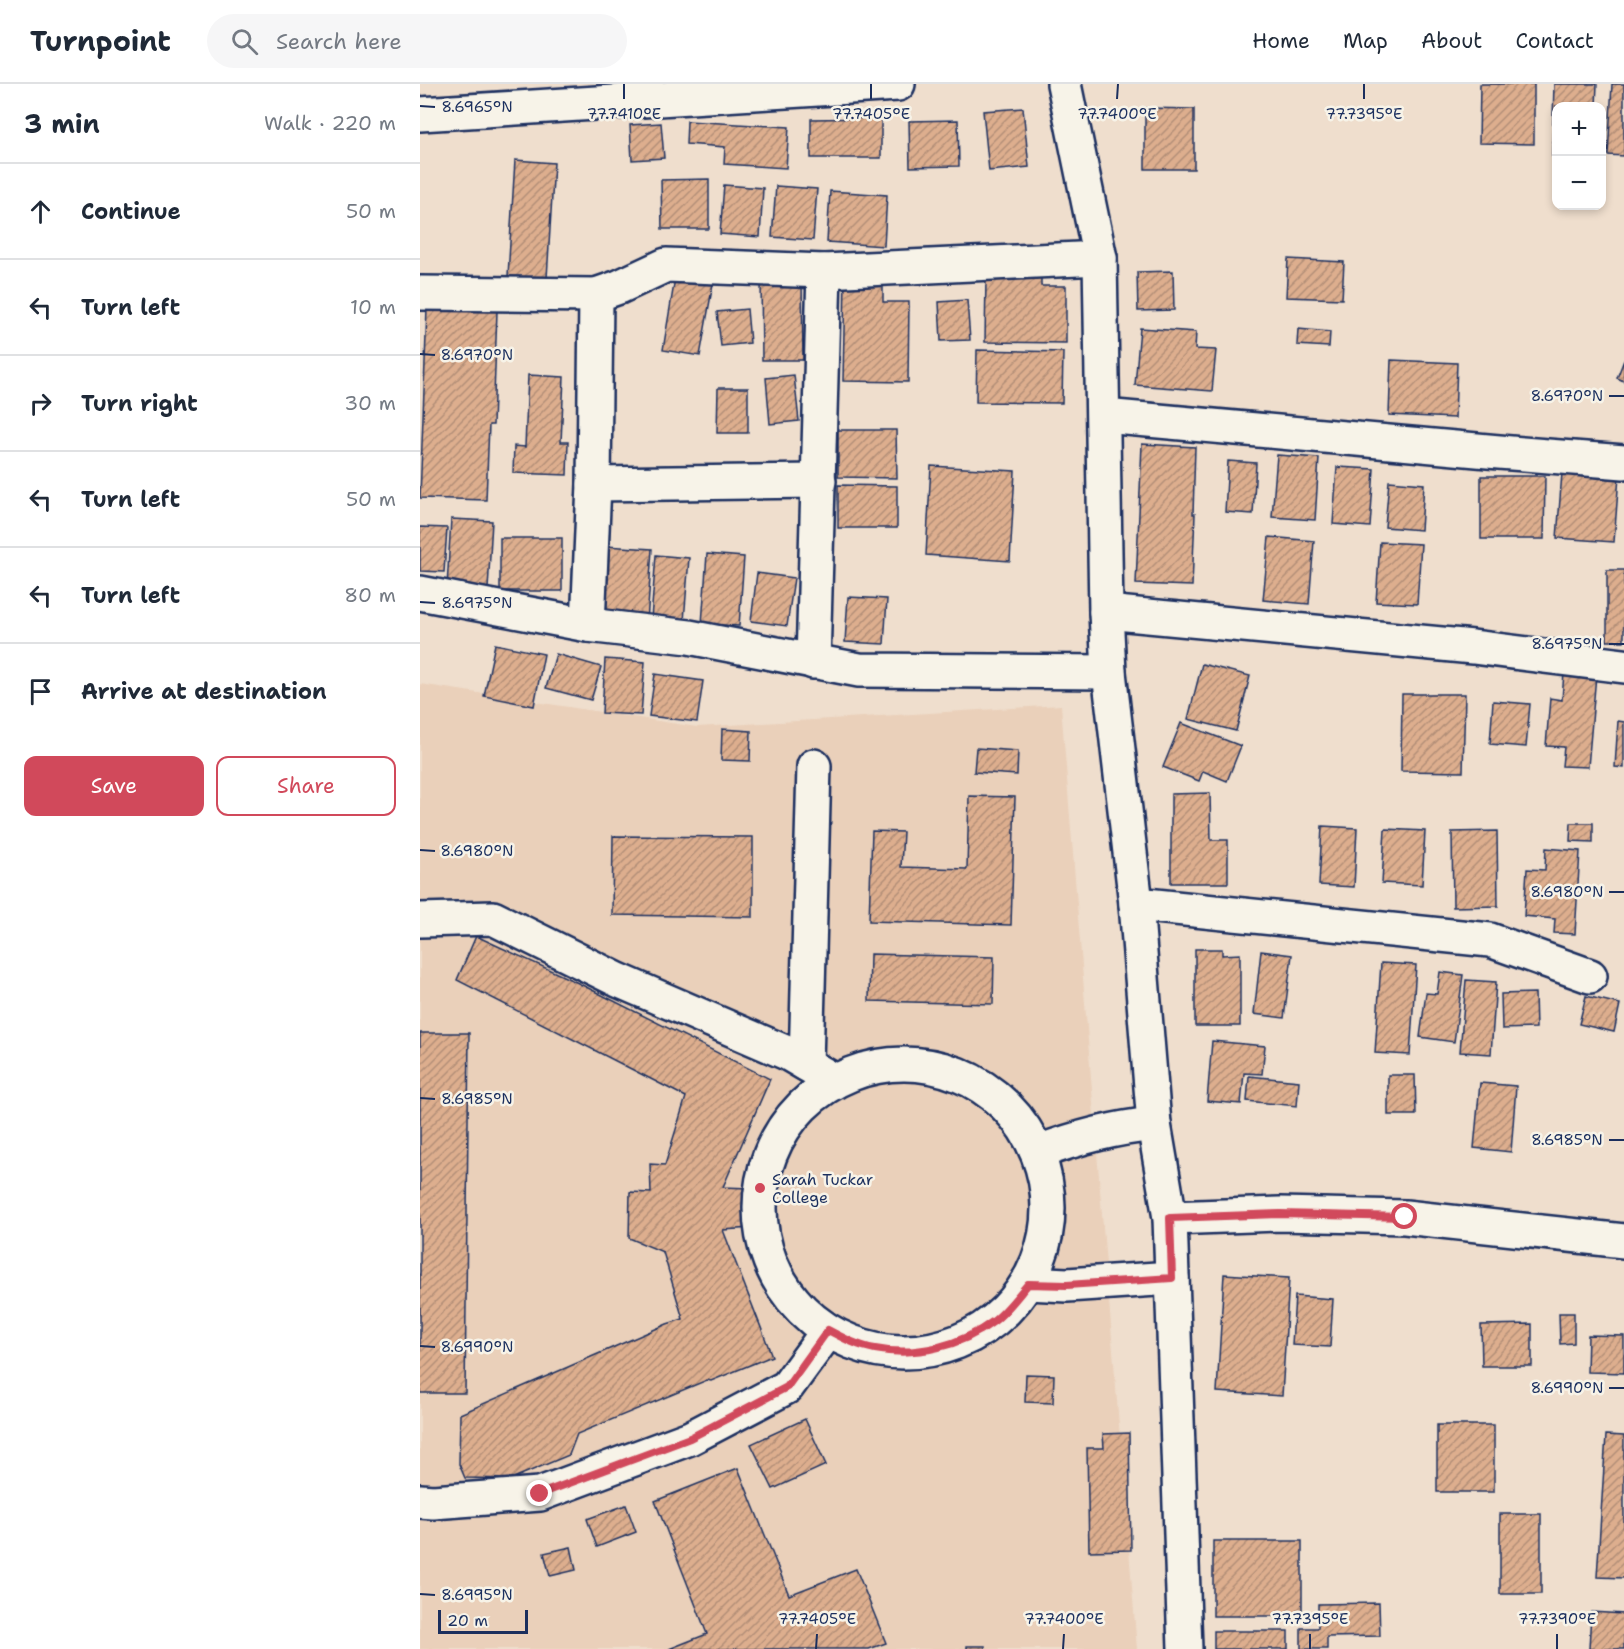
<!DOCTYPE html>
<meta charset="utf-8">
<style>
:root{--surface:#fff;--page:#f6f6f7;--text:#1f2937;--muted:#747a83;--line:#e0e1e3;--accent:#d1495b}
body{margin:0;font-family:"Shantell Sans",sans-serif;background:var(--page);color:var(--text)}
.controls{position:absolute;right:18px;top:18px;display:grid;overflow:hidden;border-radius:12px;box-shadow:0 3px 9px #0003}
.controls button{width:54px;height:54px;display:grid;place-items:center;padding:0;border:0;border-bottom:2px solid var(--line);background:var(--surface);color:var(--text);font:30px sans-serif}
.scale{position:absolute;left:18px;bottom:15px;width:90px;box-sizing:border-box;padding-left:6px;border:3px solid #1b2f5e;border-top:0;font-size:16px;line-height:21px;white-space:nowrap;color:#1b2f5e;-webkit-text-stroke:4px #f7f3e8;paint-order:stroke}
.stop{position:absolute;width:18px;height:18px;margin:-14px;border:4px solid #d1495b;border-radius:50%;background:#fff}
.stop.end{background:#d1495b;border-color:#fff;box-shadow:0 2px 6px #0008}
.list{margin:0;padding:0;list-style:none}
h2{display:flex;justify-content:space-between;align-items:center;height:78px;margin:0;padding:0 24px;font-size:26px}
h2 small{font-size:20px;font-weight:400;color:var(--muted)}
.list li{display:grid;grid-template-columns:39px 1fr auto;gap:18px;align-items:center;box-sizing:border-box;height:96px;padding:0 24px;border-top:2px solid var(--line)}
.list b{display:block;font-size:22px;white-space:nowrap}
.list em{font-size:20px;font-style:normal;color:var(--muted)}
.actions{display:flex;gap:12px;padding:18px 24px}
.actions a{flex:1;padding:14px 0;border:2px solid var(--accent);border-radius:12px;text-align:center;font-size:21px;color:var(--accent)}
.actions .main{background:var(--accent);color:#fff}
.icon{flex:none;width:33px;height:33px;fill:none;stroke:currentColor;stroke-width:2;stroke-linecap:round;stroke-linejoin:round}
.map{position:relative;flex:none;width:1204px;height:1565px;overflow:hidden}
header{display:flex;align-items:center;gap:36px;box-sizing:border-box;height:84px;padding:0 30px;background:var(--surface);border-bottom:2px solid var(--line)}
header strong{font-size:28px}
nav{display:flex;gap:33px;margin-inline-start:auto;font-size:21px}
.search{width:420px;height:54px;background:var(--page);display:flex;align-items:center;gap:15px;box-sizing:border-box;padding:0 21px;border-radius:33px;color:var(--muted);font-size:22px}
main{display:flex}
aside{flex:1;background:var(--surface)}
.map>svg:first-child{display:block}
</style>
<header>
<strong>Turnpoint</strong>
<div class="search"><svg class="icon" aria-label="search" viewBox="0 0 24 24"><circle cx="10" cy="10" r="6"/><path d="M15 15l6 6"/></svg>Search here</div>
<nav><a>Home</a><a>Map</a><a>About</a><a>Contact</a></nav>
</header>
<main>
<aside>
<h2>3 min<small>Walk · 220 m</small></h2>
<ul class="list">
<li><svg class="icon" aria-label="ahead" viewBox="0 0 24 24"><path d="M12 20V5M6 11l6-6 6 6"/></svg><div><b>Continue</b></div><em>50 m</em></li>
<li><svg class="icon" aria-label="left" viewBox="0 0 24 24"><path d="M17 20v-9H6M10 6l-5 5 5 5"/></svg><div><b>Turn left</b></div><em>10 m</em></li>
<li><svg class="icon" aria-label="right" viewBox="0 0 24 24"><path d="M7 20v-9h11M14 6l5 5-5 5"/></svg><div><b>Turn right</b></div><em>30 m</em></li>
<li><svg class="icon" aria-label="left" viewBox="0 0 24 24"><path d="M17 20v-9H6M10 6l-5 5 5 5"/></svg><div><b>Turn left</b></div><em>50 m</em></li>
<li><svg class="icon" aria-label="left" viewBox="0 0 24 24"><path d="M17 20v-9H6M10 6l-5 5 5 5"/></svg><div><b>Turn left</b></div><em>80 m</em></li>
<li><svg class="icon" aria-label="arrive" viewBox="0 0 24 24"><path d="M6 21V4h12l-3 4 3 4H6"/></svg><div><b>Arrive at destination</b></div></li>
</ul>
<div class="actions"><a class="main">Save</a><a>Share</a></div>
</aside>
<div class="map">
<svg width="1204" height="1565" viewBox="0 0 1204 1565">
<defs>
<pattern id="building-hatch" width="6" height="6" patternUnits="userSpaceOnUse" patternTransform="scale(1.5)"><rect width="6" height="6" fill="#ddae8e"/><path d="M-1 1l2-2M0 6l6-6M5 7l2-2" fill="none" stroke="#b28e77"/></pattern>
</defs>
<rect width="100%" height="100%" fill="#efdecd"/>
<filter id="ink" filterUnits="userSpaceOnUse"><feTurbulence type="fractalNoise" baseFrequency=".0167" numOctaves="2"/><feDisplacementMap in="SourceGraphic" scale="12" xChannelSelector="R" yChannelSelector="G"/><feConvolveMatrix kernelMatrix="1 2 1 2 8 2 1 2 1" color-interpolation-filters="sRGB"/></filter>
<g filter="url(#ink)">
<path fill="#ead0ba" d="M0 600 277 643 641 621 717 1565H0Z"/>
<g fill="url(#building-hatch)" stroke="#1b2f5e" stroke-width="1.5">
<path d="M1060 0H1114V60L1059 59Z"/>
<path d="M1134 0H1177L1176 22H1136V72H1132Z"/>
<path d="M1192 0H1204V72L1188 71Z"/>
<path d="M603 24 609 83 569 87 563 27Z"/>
<path d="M725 24 774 25V85H725Z"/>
<path d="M461 34V74H391V35Z"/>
<path d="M538 36 539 82 490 83 489 37Z"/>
<path d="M267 37 369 43 366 84 304 80 305 63 266 60Z"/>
<path d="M241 39 244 74 212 76 210 41Z"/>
<path d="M95 76 134 79 127 194 88 192Z"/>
<path d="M289 95V145H242L241 96Z"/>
<path d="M304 101 343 104 340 153 300 150Z"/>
<path d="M356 102 397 105 393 156 352 153Z"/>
<path d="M410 107 467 111 464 162 407 158Z"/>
<path d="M868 175 924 178 922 215 866 213Z"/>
<path d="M753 187 754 226 718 227 717 188Z"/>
<path d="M256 188 294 194 280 272 243 266Z"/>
<path d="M425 194H463V218H489L488 298 423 297Z"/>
<path d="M566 194H621V202H646V259L565 258Z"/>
<path d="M341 196H382L383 276H342Z"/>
<path d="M547 216 550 256 521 257 519 218Z"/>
<path d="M7 224 77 227 73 341H69L66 416 0 414Z"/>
<path d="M327 225 330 259 301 262 297 228Z"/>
<path d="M720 244 776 248 775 265 796 266 792 307 715 301Z"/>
<path d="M878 245 910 248 909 263 877 261Z"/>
<path d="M557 266 643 268 642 319 556 318Z"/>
<path d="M971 276 1037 279 1035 334 969 331Z"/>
<path d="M1204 276V297L1197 294Z"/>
<path d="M108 291 144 293 141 358H148L147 391 93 389 94 362 105 363Z"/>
<path d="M374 291 379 337 350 340 346 294Z"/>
<path d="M298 304H328V349H297Z"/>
<path d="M418 346H476L477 394 418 393Z"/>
<path d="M722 360 775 363 773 430H775L772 502 716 500Z"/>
<path d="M857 371 899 374 895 436 852 433Z"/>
<path d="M808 377 836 379 833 430 805 428Z"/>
<path d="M511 382 595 387 590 477 506 471Z"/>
<path d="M917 383 954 385 950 443 913 440Z"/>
<path d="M1142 389 1199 392 1194 458 1137 454Z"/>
<path d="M1061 392H1125L1124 455H1061Z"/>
<path d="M969 397 1004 400 1001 446 965 443Z"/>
<path d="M418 401 477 402V444H418Z"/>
<path d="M31 435 72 437 68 505 27 503Z"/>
<path d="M0 443 27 444 24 488 0 487Z"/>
<path d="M849 453 894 457 889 520 843 516Z"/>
<rect x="80" y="454" width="62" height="53"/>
<path d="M960 458 1001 460 997 520 956 518Z"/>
<path d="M185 462 232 465 227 538 180 535Z"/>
<path d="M287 470 324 473 319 542 282 540Z"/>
<path d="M236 471 269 474 264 537 231 535Z"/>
<rect x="1187" y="486" width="17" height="71"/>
<path d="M337 489 374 494 367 542 331 537Z"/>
<path d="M428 513 467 515 464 560 425 558Z"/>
<path d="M75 560 124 570 114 622 64 612Z"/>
<path d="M136 570 181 583 171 616 126 604Z"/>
<path d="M185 575 225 578 221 631 182 629Z"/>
<path d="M782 580 830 592 816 647 768 635Z"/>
<path d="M1144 588 1176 591 1168 683 1142 682 1144 663 1126 662 1130 614 1142 616Z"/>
<path d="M235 590 283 597 277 638 229 632Z"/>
<path d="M982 610H1045L1043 688 981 687Z"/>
<path d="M1073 617 1110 620 1106 663 1070 660Z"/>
<path d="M1198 637 1204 638V684L1195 683Z"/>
<path d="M761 639 821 662 807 697 783 687 779 697 743 683Z"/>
<path d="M302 645 331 647 330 677 301 676Z"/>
<path d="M556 664 598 667 597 691 554 688Z"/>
<path d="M790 709 791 756H808V799H751V710Z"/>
<path d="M549 712 595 713 591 841 449 837 452 747 483 748 481 783 547 785Z"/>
<path d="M1151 739H1173V758L1150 757Z"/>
<path d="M902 742 937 744 934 803 899 801Z"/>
<path d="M965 745 1005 747 1002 801 962 799Z"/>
<path d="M1077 747 1078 822 1033 823 1032 748Z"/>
<path d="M193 752 333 753V833L192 831Z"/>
<path d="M1126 764 1160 767 1155 850 1134 849 1135 835 1104 832 1107 785 1125 786Z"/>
<path d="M56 852 156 898 350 995 303 1103 329 1104 332 1144 303 1146 352 1272 291 1297 287 1296 157 1350 149 1371 91 1395H93L45 1394 39 1380 40 1330 247 1240 263 1235 243 1168 209 1154 210 1108 231 1109 230 1080 245 1081 266 1013 37 896Z"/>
<path d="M775 865H802V871L820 870V942H775Z"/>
<path d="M841 867 872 871 864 934 834 930Z"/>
<path d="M450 870 574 873 573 920 449 917Z"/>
<path d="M961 879 996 881 990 971 955 969Z"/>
<path d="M1020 888 1043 891 1034 958 1000 953 1006 909 1017 910Z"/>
<path d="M1046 896 1076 898 1071 970 1040 968Z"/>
<path d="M1115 909 1116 944 1082 945 1081 910Z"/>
<path d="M1166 912 1200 920 1194 948 1159 940Z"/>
<path d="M0 949H49L45 1309H0Z"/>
<path d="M792 957 845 962 842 990 824 989 821 1020 787 1017Z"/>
<path d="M968 991H995L996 1031H968Z"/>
<path d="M829 992 879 997 877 1022 827 1017Z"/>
<path d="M1060 999 1096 1002 1091 1068 1054 1064Z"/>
<path d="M804 1190 869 1194 862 1312 797 1308Z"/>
<path d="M875 1212 913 1215 910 1263 872 1261Z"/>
<path d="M1139 1229H1154V1259L1140 1260Z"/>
<path d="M1112 1240V1282H1062L1061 1241Z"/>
<path d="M1168 1251 1204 1252V1289L1167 1288Z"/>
<path d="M606 1290 634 1291 633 1319 605 1318Z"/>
<path d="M385 1335 406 1381 353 1405 331 1360Z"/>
<rect x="1017" y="1341" width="57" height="67"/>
<path d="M709 1349 711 1466 669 1467 667 1364H684L683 1350Z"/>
<path d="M1186 1351 1204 1352V1494L1177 1493Z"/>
<path d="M318 1384 369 1511 436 1485 466 1559 449 1565H249L287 1550 235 1417Z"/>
<path d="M206 1421 216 1448 177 1463 167 1435Z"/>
<rect x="1080" y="1430" width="41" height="80"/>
<rect x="793" y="1457" width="89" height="75"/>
<path d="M151 1463 156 1486 130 1492 124 1469Z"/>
<path d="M959 1519 960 1552 907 1553V1565H881V1544H898V1520Z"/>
<path d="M1171 1528 1204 1530V1565H1169Z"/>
<rect x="794" y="1547" width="74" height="18"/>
<rect x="547" y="1562" width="18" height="3"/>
</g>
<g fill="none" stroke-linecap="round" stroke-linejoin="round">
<defs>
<g id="street">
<path d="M0 30 478 0"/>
<path d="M0 209 176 211 199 203 246 181 404 187 680 174"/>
<path d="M684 332 1079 368 1204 378"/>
<path d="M174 400 399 397"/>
<path d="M0 509 168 541 269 553 439 586 689 588"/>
<path d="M686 528 1053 563 1204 582"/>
<path d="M168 541 174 400 176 211"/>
<path d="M393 578 404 187"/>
<path d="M716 820 1070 856 1170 892"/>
<path d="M0 836 73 834 198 896 367 969 415 997"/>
<circle cx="484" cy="1124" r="144"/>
<path d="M386 980 394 682"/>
<path d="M619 1068C656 1054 695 1044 734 1040"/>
<path d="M608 1199 647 1201 752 1194"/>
<path d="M0 1417 13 1418 120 1410 270 1354 367 1303 408 1247"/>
</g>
<g id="secondary">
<path d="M644 0 680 174 686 528 689 588 716 820 734 1040 750 1134 765 1565"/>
<path d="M750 1134 860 1130 985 1133 1204 1157"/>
</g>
</defs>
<use href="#street" stroke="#1b2f5e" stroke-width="38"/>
<use href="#secondary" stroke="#1b2f5e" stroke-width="38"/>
<use href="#street" stroke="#f7f3e8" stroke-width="33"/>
<use href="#secondary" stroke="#f7f3e8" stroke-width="33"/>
</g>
</g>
<g fill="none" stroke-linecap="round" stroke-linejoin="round" filter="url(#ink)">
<path stroke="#d1495b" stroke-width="8" d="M120 1410 270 1354 367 1303 408 1246C423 1254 438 1262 455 1265 496 1273 541 1262 574 1237 587 1227 597 1213 608 1200L647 1201 752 1194 750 1134 860 1130 985 1133"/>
</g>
<path fill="none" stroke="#1b2f5e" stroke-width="2" d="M204 15V0M451 15V0M697 15 698 0M944 15V0M0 22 15 23M0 270 15 271M1189 312H1204M0 518 15 519M1189 560H1204M0 766 15 767M1189 808H1204M0 1014 15 1015M1189 1056H1204M0 1262 15 1263M1189 1304H1204M0 1510 15 1511M396 1565 397 1550M643 1565 644 1550M890 1565V1550M1137 1565V1550"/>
<circle fill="#d1495b" stroke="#f7f3e8" stroke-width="2" cx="340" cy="1104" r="6"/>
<g text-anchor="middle" stroke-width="5" stroke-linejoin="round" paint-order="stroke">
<g font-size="16" fill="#1b2f5e" stroke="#f7f3e8" text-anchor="start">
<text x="352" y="1101">Sarah Tuckar<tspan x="352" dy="18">College</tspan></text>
</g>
</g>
<g font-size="15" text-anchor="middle" fill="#1b2f5e" stroke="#f7f3e8" stroke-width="5" stroke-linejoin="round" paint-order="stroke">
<text x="57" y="28">8.6965°N</text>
<text x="204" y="35">77.7410°E</text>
<text x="451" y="35">77.7405°E</text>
<text x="697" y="35">77.7400°E</text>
<text x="944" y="35">77.7395°E</text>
<text x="57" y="276">8.6970°N</text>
<text x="1147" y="317">8.6970°N</text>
<text x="57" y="524">8.6975°N</text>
<text x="1147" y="565">8.6975°N</text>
<text x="57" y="772">8.6980°N</text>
<text x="1147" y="813">8.6980°N</text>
<text x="57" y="1020">8.6985°N</text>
<text x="1147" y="1061">8.6985°N</text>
<text x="57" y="1268">8.6990°N</text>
<text x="1147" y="1309">8.6990°N</text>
<text x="57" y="1516">8.6995°N</text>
<text x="397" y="1540">77.7405°E</text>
<text x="644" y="1540">77.7400°E</text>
<text x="890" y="1540">77.7395°E</text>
<text x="1137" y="1540">77.7390°E</text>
</g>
</svg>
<div class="controls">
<button>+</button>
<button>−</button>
</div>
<div class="scale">20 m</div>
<div class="stop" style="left:985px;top:1133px"></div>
<div class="stop end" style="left:120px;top:1410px"></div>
</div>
</main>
